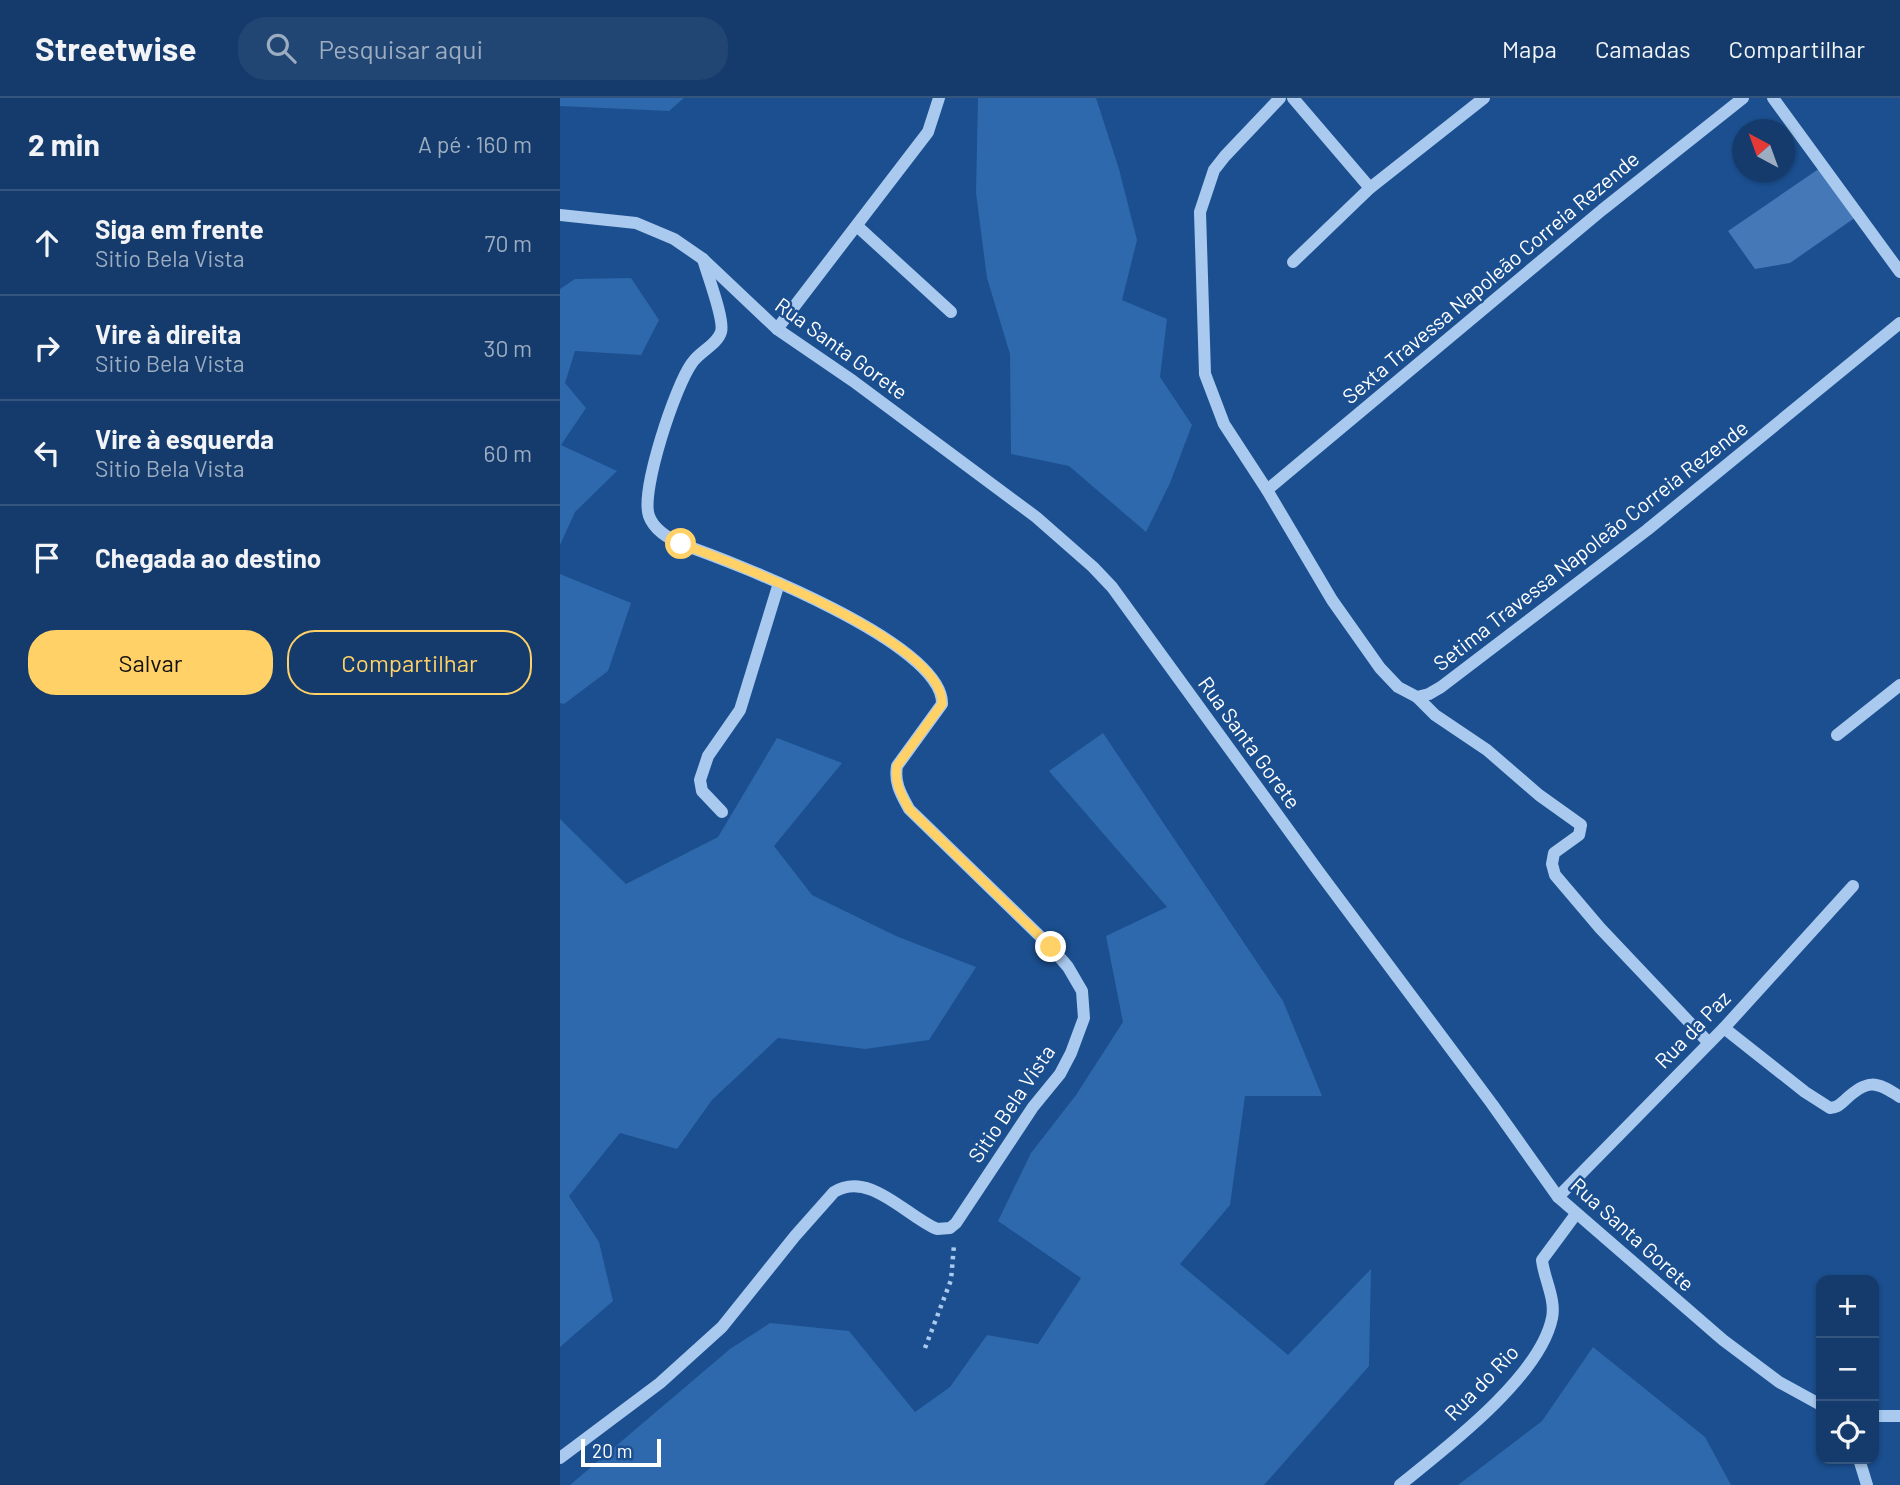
<!DOCTYPE html>
<html lang="pt">
<meta charset="utf-8">
<style>
:root{--surface:#143b6b;--page:#214673;--text:#f1f3f6;--muted:#9dadc1;--line:#33557e;--accent:#ffd166}
body{margin:0;font-family:Barlow,sans-serif;background:var(--page);color:var(--text)}
.controls{position:absolute;right:21px;bottom:21px;display:grid;overflow:hidden;border-radius:14px;box-shadow:0 2px 5px #0004}
.controls button{width:63px;height:63px;display:grid;place-items:center;padding:0;border:0;border-bottom:2px solid var(--line);background:var(--surface);color:var(--text);font:35px sans-serif}
.compass{position:absolute;left:1172px;top:21px;width:63px;height:63px;border-radius:50%;background:var(--surface);box-shadow:0 2px 5px #0004;rotate:319deg}
.scale{position:absolute;left:21px;bottom:18px;width:80px;box-sizing:border-box;padding-left:7px;border:4px solid #fff;border-top:0;font-size:19px;line-height:24px;white-space:nowrap;color:#fff;-webkit-text-stroke:5px #1b4f8f;paint-order:stroke}
.stop{position:absolute;width:21px;height:21px;margin:-16px;border:5px solid #ffd166;border-radius:50%;background:#fff}
.stop.end{background:#ffd166;border-color:#fff;box-shadow:0 2px 7px #0008}
.list{margin:0;padding:0;list-style:none}
h2{display:flex;justify-content:space-between;align-items:center;height:91px;margin:0;padding:0 28px;font-size:30px}
h2 small{font-size:23px;font-weight:400;color:var(--muted)}
.list li{display:grid;grid-template-columns:46px 1fr auto;gap:21px;align-items:center;box-sizing:border-box;height:105px;padding:0 28px;border-top:2px solid var(--line)}
.list b{display:block;font-size:26px;white-space:nowrap}
.list p{margin:0;font-size:23px;white-space:nowrap;color:var(--muted)}
.list em{font-size:23px;font-style:normal;color:var(--muted)}
.actions{display:flex;gap:14px;padding:21px 28px}
.actions a{flex:1;padding:16px 0;border:2px solid var(--accent);border-radius:28px;text-align:center;font-size:24px;color:var(--accent)}
.actions .main{background:var(--accent);color:#111}
.icon{flex:none;width:38px;height:38px;fill:none;stroke:currentColor;stroke-width:2;stroke-linecap:round;stroke-linejoin:round}
.map{position:relative;flex:none;width:1340px;height:1387px;overflow:hidden}
header{display:flex;align-items:center;gap:42px;box-sizing:border-box;height:98px;padding:0 35px;background:var(--surface);border-bottom:2px solid var(--line)}
header strong{font-size:33px}
nav{display:flex;gap:38px;margin-inline-start:auto;font-size:24px}
.search{width:490px;height:63px;background:var(--page);display:flex;align-items:center;gap:18px;box-sizing:border-box;padding:0 24px;border-radius:28px;color:var(--muted);font-size:26px}
main{display:flex}
aside{flex:1;background:var(--surface)}
.map>svg:first-child{display:block}
</style>
<header>
<strong>Streetwise</strong>
<div class="search"><svg class="icon" aria-label="search" viewBox="0 0 24 24"><circle cx="10" cy="10" r="6"/><path d="M15 15l6 6"/></svg>Pesquisar aqui</div>
<nav><a>Mapa</a><a>Camadas</a><a>Compartilhar</a></nav>
</header>
<main>
<aside>
<h2>2 min<small>A pé · 160 m</small></h2>
<ul class="list">
<li><svg class="icon" aria-label="ahead" viewBox="0 0 24 24"><path d="M12 20V5M6 11l6-6 6 6"/></svg><div><b>Siga em frente</b><p>Sitio Bela Vista</p></div><em>70 m</em></li>
<li><svg class="icon" aria-label="right" viewBox="0 0 24 24"><path d="M7 20v-9h11M14 6l5 5-5 5"/></svg><div><b>Vire à direita</b><p>Sitio Bela Vista</p></div><em>30 m</em></li>
<li><svg class="icon" aria-label="left" viewBox="0 0 24 24"><path d="M17 20v-9H6M10 6l-5 5 5 5"/></svg><div><b>Vire à esquerda</b><p>Sitio Bela Vista</p></div><em>60 m</em></li>
<li><svg class="icon" aria-label="arrive" viewBox="0 0 24 24"><path d="M6 21V4h12l-3 4 3 4H6"/></svg><div><b>Chegada ao destino</b></div></li>
</ul>
<div class="actions"><a class="main">Salvar</a><a>Compartilhar</a></div>
</aside>
<div class="map">
<svg width="1340" height="1387" viewBox="0 0 1340 1387">
<rect width="100%" height="100%" fill="#1b4f8f"/>
<g fill="#2e69ad">
<path d="M0 0H124L109 13 0 8Z"/>
<path d="M418 0H536L559 71 577 142 562 202 607 221 600 279 632 327 610 385 586 434 509 368 451 356 450 256 427 180 416 95Z"/>
<path d="M71 180 99 222 81 257 15 253 5 285 26 310 1 347 57 373 15 414 0 447V191L15 181Z"/>
<path d="M0 476 71 505 48 573 4 606 0 605Z"/>
<path d="M543 635 723 903 762 998H685L670 1107 620 1166 728 1257 811 1171 809 1268 704 1387H10L170 1251 210 1225 289 1233 355 1314 390 1289 427 1237 478 1246 521 1180 438 1123 471 1055 516 997 563 924 546 838 607 809 489 673Z"/>
<path d="M217 640 282 665 214 748 252 797 336 838 416 869 369 942 305 951 218 940 152 1002 117 1051 60 1035 9 1098 39 1144 53 1203 0 1249V721L66 786 158 739Z"/>
<path d="M1033 1249 1145 1339 1171 1387H898L982 1323Z"/>
</g>
<path fill="#4478b7" d="M1260 70 1296 119 1230 165 1195 171 1168 133Z"/>
<g fill="none" stroke-linecap="round" stroke-linejoin="round">
<path stroke="#a9c9ee" stroke-width="4.5" stroke-dasharray="3.5 5" stroke-linecap="butt" d="M365 1250 391 1182 394 1147"/>
<g stroke="#a9c9ee" stroke-width="12">
<path d="M720 0 665 58 654 72 640 114 645 276 664 326 707 392 772 502 820 570 838 589 857 599 869 596 881 589 1087 432 1340 225"/>
<path d="M733 0 810 90"/>
<path d="M1213 0 1340 174"/>
<path d="M0 117 76 125 114 141 143 161 217 231 293 283 476 419 533 469 552 489 759 774 932 1006 998 1099 1163 1242 1219 1284 1261 1307"/>
<path d="M297 128 391 214"/>
<path d="M733 164 810 90 924 0"/>
<path d="M217 231 368 34 379 0"/>
<path d="M707 392 1042 112 1183 0"/>
<path d="M857 599 875 617 927 652 979 697 1021 727 1019 737 994 755 992 766 995 777 1040 830 1149 945"/>
<path d="M1277 637 1340 587"/>
<path d="M162 714 142 693 140 682 148 658 180 612 219 485"/>
<path d="M1164 930 1245 994 1270 1010C1278 1009 1279 1007 1285 1002 1307 981 1316 983 1340 999"/>
<path d="M998 1099 1164 930 1293 788"/>
<path d="M1314 1318H1340"/>
<path d="M0 1360 100 1285 162 1229 235 1138 274 1094C309 1072 346 1118 377 1131L390 1130 396 1125 473 1009 500 976 511 955 524 920 522 893 508 869 491 849 349 711C341 696 334 685 337 668L382 606C384 545 173 464 121 446 108 440 94 432 89 418 80 393 116 286 132 265 140 253 157 247 161 234 165 222 147 176 143 161"/>
<path d="M1299 1361 1307 1387"/>
<path d="M840 1387C886 1350 980 1279 992 1220 996 1201 984 1181 982 1162L1016 1116"/>
</g>
</g>
<g fill="none" stroke-linecap="round" stroke-linejoin="round">
<path stroke="#ffd166" stroke-width="9" d="M121 446C172 464 385 545 382 606L337 668C334 684 341 696 349 711L491 849"/>
</g>
<g text-anchor="middle" stroke-width="5" stroke-linejoin="round" paint-order="stroke">
<g font-size="21" fill="#fff" stroke="#1b4f8f">
<text transform="translate(931 180) rotate(-40)" y="7">Sexta Travessa Napoleão Correia Rezende</text>
<text transform="translate(281 251) rotate(36)" y="7">Rua Santa Gorete</text>
<text transform="translate(1031 448) rotate(-38)" y="7">Setima Travessa Napoleão Correia Rezende</text>
<text transform="translate(689 645) rotate(54)" y="7">Rua Santa Gorete</text>
<text transform="translate(1133 932) rotate(-46)" y="7">Rua da Paz</text>
<text transform="translate(452 1006) rotate(-56)" y="7">Sitio Bela Vista</text>
<text transform="translate(1072 1137) rotate(42)" y="7">Rua Santa Gorete</text>
<text transform="translate(922 1285) rotate(-46)" y="7">Rua do Rio</text>
</g>
</g>
</svg>
<div class="controls">
<button>+</button>
<button>−</button>
<button><svg class="icon" aria-label="locate" viewBox="0 0 24 24"><circle cx="12" cy="12" r="6"/><path d="M12 2v4M12 18v4M2 12h4M18 12h4"/></svg></button>
</div>
<svg class="compass" viewBox="-18 -18 36 36"><path d="M0-13l5 13h-10z" fill="#e53935"/><path d="M0 13l5-13h-10z" fill="#9dadc1"/></svg>
<div class="scale">20 m</div>
<div class="stop" style="left:121px;top:446px"></div>
<div class="stop end" style="left:491px;top:849px"></div>
</div>
</main>
